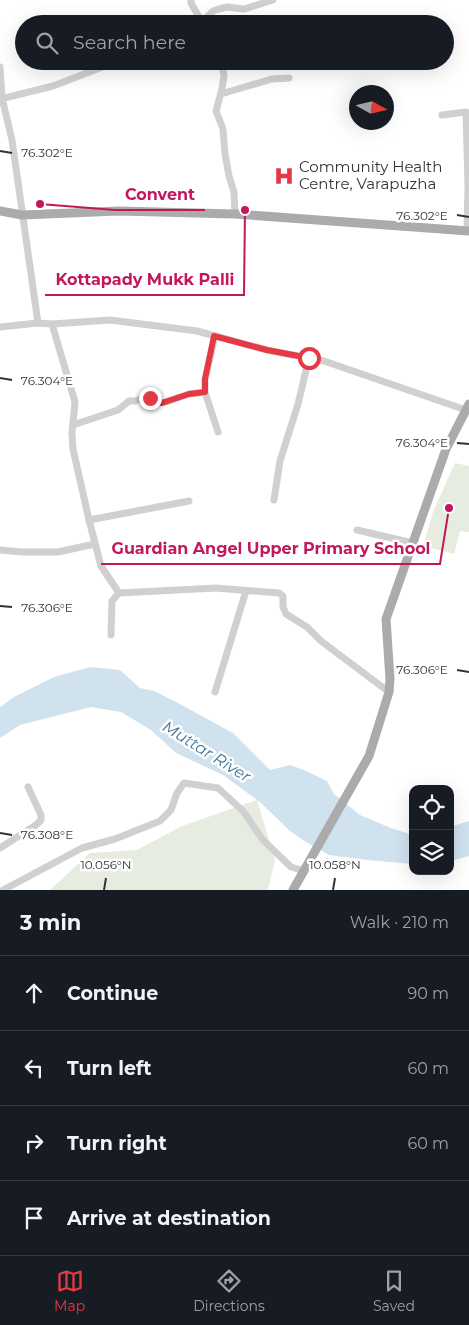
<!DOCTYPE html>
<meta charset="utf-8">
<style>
:root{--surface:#171b24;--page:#242831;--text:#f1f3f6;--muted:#9ea1a6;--line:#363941;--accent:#e63946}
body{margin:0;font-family:Montserrat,sans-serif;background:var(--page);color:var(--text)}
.controls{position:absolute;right:15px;bottom:15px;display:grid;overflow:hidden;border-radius:10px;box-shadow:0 5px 20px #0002}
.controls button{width:45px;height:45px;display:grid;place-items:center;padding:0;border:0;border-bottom:1px solid var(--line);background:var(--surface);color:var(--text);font:25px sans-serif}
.compass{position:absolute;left:349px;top:85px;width:45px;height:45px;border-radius:50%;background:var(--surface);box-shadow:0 5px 20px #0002;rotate:98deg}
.stop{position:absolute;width:15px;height:15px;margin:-11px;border:4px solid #e63946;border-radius:50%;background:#fff}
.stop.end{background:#e63946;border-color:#fff;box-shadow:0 1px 5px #0008}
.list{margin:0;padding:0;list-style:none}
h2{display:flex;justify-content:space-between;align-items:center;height:65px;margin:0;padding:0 20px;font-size:21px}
h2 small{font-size:16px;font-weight:400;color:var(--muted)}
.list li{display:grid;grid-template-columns:32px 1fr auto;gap:15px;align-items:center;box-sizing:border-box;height:75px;padding:0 20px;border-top:1px solid var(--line)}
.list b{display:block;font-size:19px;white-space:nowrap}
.list em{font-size:16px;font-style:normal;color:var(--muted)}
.icon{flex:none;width:28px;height:28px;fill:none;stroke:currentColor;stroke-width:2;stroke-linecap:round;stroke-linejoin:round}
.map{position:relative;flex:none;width:469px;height:890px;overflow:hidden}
.search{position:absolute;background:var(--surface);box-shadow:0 5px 20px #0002;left:15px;right:15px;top:15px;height:55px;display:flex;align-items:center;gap:12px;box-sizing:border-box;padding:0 18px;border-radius:28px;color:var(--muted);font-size:19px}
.sheet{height:365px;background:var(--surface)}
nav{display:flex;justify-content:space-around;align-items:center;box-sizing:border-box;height:70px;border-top:1px solid var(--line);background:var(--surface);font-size:14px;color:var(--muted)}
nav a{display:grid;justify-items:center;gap:2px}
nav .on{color:var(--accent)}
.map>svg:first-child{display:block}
</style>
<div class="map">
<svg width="469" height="890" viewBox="0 0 469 890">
<rect width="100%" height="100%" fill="#fff"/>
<g fill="#e6ecdf">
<path d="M455 463 469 466V532L460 531 454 554 423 546 433 512Z"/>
<path d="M257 800 275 860 268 890H50L90 853 137 850 182 826Z"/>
</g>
<g fill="#cfe2ee">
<path d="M90 667 120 670 140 688 154 691 176 702 233 733 270 770 290 765 304 770 327 781 334 794 360 815 391 828 413 835V864L367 860 329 855 306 842 290 831 261 803 223 775 176 753 151 730 121 712 91 707 20 725 0 738V707L14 697 54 677Z"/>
<path d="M469 821V856L450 861V827Z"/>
</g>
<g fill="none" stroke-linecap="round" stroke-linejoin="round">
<g stroke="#d0d0d0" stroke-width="7">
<path d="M191 0V3L203 24"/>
<path d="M202 22 213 11 219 9 227 7 244 9 273 0"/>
<path d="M221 61 224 75 222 89 216 111 223 129 225 154 229 176 234 192 235 214"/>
<path d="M0 67 2 98 12 140 38 323"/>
<path d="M221 94 272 79 289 78"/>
<path d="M0 99 53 86 118 61"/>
<path d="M442 115 466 112 468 185 467 231"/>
<path d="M52 324 75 402 72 433 73 449 89 520 101 566 119 593"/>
<path d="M0 327 38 323 52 324 110 320 197 331 267 350 324 361 466 410"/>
<path d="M215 336 205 379V392L218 432"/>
<path d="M73 425 118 410 129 401H135L146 397 162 403 189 394 205 392"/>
<path d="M274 500 280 461 298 404 309 358"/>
<path d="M89 520 189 501"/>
<path d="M357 530 413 543"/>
<path d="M0 550 22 552H58L95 544"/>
<path d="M111 635 112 601 119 593 216 588 279 593 283 596V607L286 614 307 627 321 641 389 692"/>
<path d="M215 692 246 591"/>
<path d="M0 848 36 825 41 820V815L28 787"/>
<path d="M3 890 82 848 115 839 160 821 171 810 177 793 184 783 218 788 243 811 263 840 291 867 304 871"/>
</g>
<g stroke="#ababab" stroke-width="9">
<path d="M0 211 22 215 119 211 235 214 469 231"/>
<path d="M293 890 369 756 389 692 390 679 386 619 446 449 469 404"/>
</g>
</g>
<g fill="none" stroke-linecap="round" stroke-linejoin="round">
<path stroke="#e63946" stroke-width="6" d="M150 398 162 403 189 394 205 392V379L214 336 267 350 309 358"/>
</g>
<path fill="none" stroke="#333" stroke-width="2" d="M0 151 12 153M457 215 469 217M0 378 12 380M457 443 469 444M0 606 12 607M457 670 469 672M0 833 12 835M104 890 106 878M333 890 335 878"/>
<defs>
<symbol id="hospital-bare" viewBox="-9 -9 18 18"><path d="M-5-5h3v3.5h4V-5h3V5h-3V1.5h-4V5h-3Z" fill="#e63946" stroke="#fff" stroke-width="2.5" paint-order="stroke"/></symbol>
</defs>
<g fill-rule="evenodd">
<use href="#hospital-bare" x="270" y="162" width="28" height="28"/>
</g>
<g text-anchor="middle" stroke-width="5" stroke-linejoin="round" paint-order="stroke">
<g font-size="15" fill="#333" stroke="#fff" text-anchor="start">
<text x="299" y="172">Community Health<tspan x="299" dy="17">Centre, Varapuzha</tspan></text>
</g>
<g font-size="16" font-style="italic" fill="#3f7597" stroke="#fff">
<text transform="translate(207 751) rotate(32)" y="6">Muttar River</text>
</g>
</g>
<g font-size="12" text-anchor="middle" fill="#333" stroke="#fff" stroke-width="5" stroke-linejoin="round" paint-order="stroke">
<text x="47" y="157">76.302°E</text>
<text x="422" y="220">76.302°E</text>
<text x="47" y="385">76.304°E</text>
<text x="422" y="447">76.304°E</text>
<text x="47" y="612">76.306°E</text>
<text x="422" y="674">76.306°E</text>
<text x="47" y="839">76.308°E</text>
<text x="106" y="869">10.056°N</text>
<text x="335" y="869">10.058°N</text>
</g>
<path fill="none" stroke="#c2185b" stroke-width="2" d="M40 204L115 210H205M245 210L244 295H45M449 508L440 564H101"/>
<g fill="#c2185b" stroke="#fff" stroke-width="2">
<circle cx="40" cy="204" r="5"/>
<circle cx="245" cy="210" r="5"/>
<circle cx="449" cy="508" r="5"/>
</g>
<g font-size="16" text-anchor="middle" font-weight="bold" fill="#c2185b" stroke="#fff" stroke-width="5" stroke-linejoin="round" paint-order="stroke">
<text x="160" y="200">Convent</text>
<text x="145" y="285">Kottapady Mukk Palli</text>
<text x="271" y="554">Guardian Angel Upper Primary School</text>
</g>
</svg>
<div class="controls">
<button><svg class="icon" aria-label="locate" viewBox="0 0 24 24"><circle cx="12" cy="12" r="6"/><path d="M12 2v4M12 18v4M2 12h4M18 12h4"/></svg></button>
<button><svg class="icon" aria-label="layers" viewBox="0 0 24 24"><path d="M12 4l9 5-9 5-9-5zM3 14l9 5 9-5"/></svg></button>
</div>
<svg class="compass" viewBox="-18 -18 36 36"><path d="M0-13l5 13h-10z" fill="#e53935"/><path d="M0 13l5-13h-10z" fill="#9ea1a6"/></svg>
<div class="stop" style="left:309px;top:358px"></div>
<div class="stop end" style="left:150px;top:398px"></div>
<div class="search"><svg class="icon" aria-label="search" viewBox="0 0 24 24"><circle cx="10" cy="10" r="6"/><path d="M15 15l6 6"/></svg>Search here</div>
</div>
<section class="sheet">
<h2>3 min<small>Walk · 210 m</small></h2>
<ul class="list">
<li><svg class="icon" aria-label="ahead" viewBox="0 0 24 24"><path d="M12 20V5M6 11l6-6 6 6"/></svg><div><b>Continue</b></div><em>90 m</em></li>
<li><svg class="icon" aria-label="left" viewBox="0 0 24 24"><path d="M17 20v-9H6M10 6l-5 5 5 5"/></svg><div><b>Turn left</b></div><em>60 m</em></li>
<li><svg class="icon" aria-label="right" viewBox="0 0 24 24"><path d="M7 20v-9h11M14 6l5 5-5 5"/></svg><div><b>Turn right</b></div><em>60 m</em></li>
<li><svg class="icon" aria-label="arrive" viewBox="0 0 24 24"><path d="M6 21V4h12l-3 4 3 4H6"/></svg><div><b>Arrive at destination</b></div></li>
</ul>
</section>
<nav>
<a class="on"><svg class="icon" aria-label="map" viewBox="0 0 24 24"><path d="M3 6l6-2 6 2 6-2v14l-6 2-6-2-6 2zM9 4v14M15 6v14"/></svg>Map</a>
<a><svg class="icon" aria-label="directions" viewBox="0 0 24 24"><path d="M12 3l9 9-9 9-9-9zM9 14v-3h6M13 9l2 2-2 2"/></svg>Directions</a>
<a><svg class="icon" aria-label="saved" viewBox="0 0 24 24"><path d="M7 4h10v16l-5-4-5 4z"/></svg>Saved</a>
</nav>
